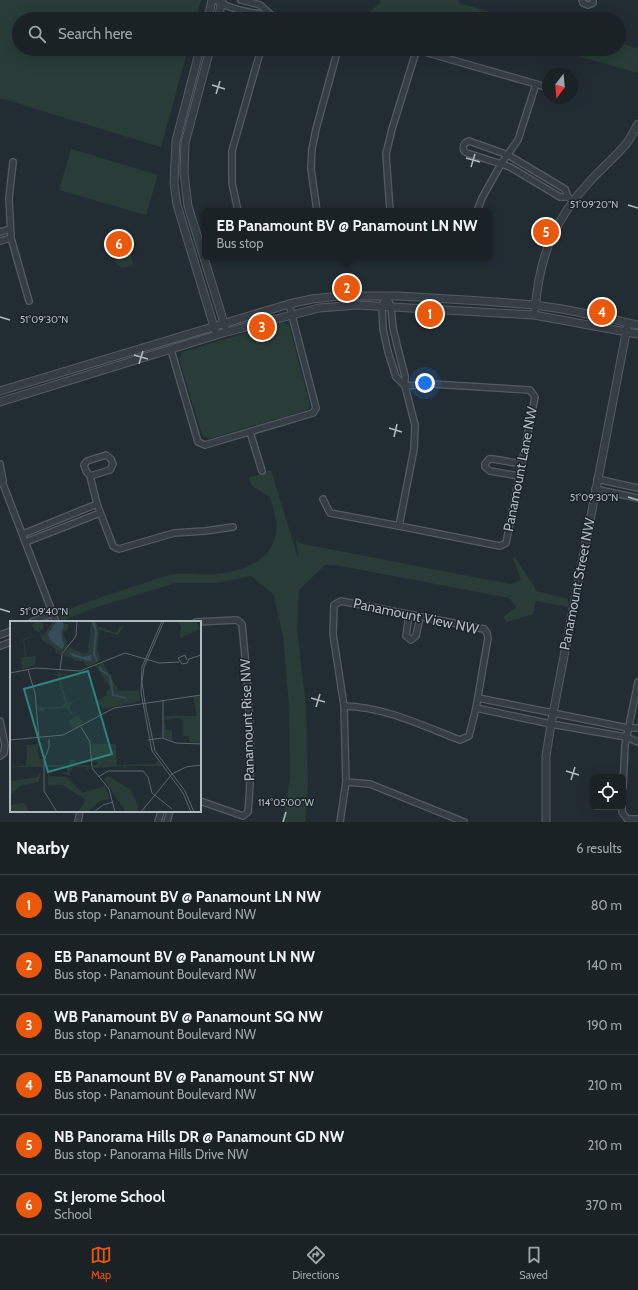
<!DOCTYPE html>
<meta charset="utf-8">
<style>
:root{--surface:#1a2226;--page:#272f32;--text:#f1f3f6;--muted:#9fa4a7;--line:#383f43;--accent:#ea580c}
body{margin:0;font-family:Cabin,sans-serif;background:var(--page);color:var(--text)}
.controls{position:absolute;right:12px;bottom:12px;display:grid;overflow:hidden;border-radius:6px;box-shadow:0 4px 16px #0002}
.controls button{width:36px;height:36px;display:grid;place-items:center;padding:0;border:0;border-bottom:1px solid var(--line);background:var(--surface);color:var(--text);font:20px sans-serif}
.compass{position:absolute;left:542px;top:68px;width:36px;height:36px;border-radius:50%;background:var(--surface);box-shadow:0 4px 16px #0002;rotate:196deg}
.you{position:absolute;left:425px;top:383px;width:14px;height:14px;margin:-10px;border:3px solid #fff;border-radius:50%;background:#1a73e8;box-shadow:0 0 0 6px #1a73e833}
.badge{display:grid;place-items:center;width:26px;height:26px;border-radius:50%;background:var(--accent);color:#fff;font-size:13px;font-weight:700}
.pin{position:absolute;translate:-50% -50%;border:2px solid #fff;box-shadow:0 1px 4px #0006}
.popup{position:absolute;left:202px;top:208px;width:290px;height:52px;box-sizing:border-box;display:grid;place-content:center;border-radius:6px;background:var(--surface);filter:drop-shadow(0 1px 3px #0005);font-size:13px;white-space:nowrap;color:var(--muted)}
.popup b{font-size:15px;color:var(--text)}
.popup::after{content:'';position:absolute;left:50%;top:100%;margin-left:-8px;border:8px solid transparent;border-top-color:var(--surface)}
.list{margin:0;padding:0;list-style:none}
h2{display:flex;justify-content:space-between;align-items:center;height:52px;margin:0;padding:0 16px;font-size:17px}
h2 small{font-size:13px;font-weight:400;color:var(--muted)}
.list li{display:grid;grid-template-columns:26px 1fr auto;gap:12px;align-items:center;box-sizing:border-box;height:60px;padding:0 16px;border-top:1px solid var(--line)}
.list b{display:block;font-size:15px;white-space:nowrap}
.list p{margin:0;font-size:13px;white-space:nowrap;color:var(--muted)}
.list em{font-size:13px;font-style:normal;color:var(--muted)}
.icon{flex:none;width:22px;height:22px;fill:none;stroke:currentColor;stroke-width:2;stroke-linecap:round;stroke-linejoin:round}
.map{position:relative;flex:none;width:638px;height:822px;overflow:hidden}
.search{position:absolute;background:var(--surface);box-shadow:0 4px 16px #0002;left:12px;right:12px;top:12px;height:44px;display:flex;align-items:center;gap:10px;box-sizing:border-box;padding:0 14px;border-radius:22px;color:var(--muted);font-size:15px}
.sheet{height:412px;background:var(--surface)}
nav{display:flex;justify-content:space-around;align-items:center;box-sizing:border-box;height:56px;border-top:1px solid var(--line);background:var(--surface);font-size:11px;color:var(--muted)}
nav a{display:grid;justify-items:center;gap:2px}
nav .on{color:var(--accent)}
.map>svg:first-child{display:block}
</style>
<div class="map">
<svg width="638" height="822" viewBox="0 0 638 822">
<rect width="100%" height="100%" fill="#222d33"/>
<g fill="#293c37">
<path d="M0 0H201L196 19H19V49H188L161 147 0 98Z"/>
<path d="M379 0H458L459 3 514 19H446L428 14 426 19H362L382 1Z"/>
<path d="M619 44H622L638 48V73L553 49H619Z"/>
<path d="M71 149 158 175 146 215 59 190Z"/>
<path d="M129 246 133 265 122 268 116 264 114 254 118 248Z"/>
<path d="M283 322 289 325 310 405 307 410 209 439 202 435 179 359 183 352Z"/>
<path d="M271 470 299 561 296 540 303 544 510 584 521 580 513 558 515 557 537 591 568 599V607L536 601 533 614 507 622 503 617 516 607 509 598 335 565H325L299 590 297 628 306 707 308 782 305 822H282L290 780 289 707 283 635 273 594 251 576 218 583H176L94 608 62 621 59 613C86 602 114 593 142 584 152 581 163 576 174 574 188 572 202 576 216 574 247 571 281 557 276 520 275 513 272 505 270 497L252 486 249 478Z"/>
</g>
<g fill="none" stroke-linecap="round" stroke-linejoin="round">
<defs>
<g id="minor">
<path d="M216 0C234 13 272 15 294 19"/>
<path d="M241 0 260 5 271 15"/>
<path d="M582 0 583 3 588 5 593 3V0"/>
<path d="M536 84 548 88"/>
<path d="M13 162 9 198 11 238 29 301"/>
<path d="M568 197 565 189 508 155 469 141C464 143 462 145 464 151L467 153 510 167 560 197H568L573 201"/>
<path d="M238 211 232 183V151L261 49"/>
<path d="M317 211 311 169 312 149 316 129 338 49"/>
<path d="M390 211 386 154 392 129 415 55 417 52 421 51 536 84 518 140 501 164 482 198 477 211"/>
<path d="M0 232 10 229"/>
<path d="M0 241 11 238"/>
<path d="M386 296 391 306 393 328 398 349 405 376V386L415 425 414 449 399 526 500 546 506 543 535 397 530 390 431 384 405 386"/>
<path d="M386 296 382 306 383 329 388 352 396 377 405 386"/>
<path d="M171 350 198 442 205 445 313 413 316 408 289 304"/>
<path d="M250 432 262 471"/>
<path d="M0 464 3 481"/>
<path d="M90 476 110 470 113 464 111 459 106 455 87 461 84 465 86 471 90 476 97 504 113 546 116 548 119 549 174 533 205 531 233 527"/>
<path d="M519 476 490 471 485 467V464L489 459H493L522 464"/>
<path d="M0 479 3 484 56 622"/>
<path d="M597 479 638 488"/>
<path d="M595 489 638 498"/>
<path d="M323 499 330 513 399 526"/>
<path d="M23 534 97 504"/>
<path d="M26 542 100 513"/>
<path d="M409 615 406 636 411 640 416 636 420 617"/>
<path d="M32 622 53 613"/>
<path d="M196 622 237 620 242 624C248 686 254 750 248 812L243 816 200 801"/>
<path d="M0 635 11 631"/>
<path d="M0 646 11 642"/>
<path d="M478 698 628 728H638"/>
<path d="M476 708 551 724 626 737 638 742"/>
<path d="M0 721 5 745 4 753 0 756"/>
<path d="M346 782 370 784 464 822"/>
<path d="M623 787 625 745 638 682"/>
<path d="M622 807V812L627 819H638"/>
<path d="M78 822 80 811"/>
<path d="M158 822 161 811"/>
<path d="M167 822 170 811"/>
<path d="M340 822 346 782 344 706 333 634 334 605 341 601 484 629 487 633 488 638 476 708 469 736 460 740C423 726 385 707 344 706"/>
</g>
<g id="tertiary">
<path d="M208 19 212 0"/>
<path d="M218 19 222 0"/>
<path d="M200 49 176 141 174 183 177 205 215 330"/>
<path d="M210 49 185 143 184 173 188 206 225 326"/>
<path d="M535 309C540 254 554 220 591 180 603 167 620 153 629 140 632 135 635 129 638 124"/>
<path d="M0 391 289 304 312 299 339 296H399L482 301 535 305 562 309 613 319 628 323 638 325"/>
<path d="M0 402 223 333 319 308 358 305 534 315 638 334"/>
<path d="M546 822V756L551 724 627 328"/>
</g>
</defs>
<use href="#minor" stroke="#525c62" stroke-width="8"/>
<use href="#tertiary" stroke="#525c62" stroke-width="9"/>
<use href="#minor" stroke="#353e44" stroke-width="5.5"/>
<use href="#tertiary" stroke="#353e44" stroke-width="7"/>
</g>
<path fill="none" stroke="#afbac1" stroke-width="1.5" d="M212 85 225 89M216 94 220 81M466 158 480 162M471 167 475 154M628 205 638 208M0 317 10 320M134 355 148 359M139 364 143 351M389 428 402 432M394 437 397 424M628 497 638 500M0 609 10 612M311 698 325 702M316 707 320 694M566 771 579 775M571 780 575 767M283 822 286 812"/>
<g text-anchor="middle" stroke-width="3" stroke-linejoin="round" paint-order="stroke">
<g font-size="14" fill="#afbac1" stroke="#1a2329">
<text transform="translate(520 469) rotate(-79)" y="5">Panamount Lane NW</text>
<text transform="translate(577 584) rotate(-79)" y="5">Panamount Street NW</text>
<text transform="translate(416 616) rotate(12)" y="5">Panamount View NW</text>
<text transform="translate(247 720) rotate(-92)" y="5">Panamount Rise NW</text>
</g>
</g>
<g transform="translate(10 621)">
<rect width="191" height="191" fill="#222d33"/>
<path d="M22.5 5a5.5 5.5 0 1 1 11 0a5.5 5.5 0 1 1-11 0ZM44 0 58 3V7L53 12 58 25 51 33 46 32 45 27 32 19 30 12 33 14ZM81 0H86L87 5 106 12 110 6 114 5 108 14 90 9 87 28 91 39 78 46 73 40H64V38L53 35 59 26 74 33 78 31ZM167 0H186L190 8 170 17 171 5ZM29 13 14 19 16 36 26 35 25 44 12 48 11 36H15L13 18ZM93 42 109 70 129 69 130 80 93 88 86 80 97 74 96 71 100 66 96 60 93 62 95 59 85 45ZM49 49 51 53H60L51 55 50 58 57 81 60 82 78 73 60 83 59 88 63 92 61 93 57 87 34 88V91L27 88 33 85V87L52 85 55 82 47 54 40 53H48ZM191 74V122L179 121V115H173V100L169 97 154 99V95H187L183 76ZM68 94 73 102 63 108 59 100ZM154 100 156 109H162V120L154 116ZM29 119 28 133 30 138H33V146H0L16 144 17 124 28 123ZM82 123H106L107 144H114V140L115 144 145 143 148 140 152 145H116L114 149V145L83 147 82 144H86L88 141 82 140ZM60 139H66L64 144H79L80 147 76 149 77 146H64L59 152 61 155 53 152 57 151 56 146H34L35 144H58ZM39 152V155L57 156 72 172 95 165 100 178 90 180 78 191H68L76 179 52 164H38V154L35 153ZM29 153H33L30 154 29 161 10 165 0 174V162L2 160 28 156ZM98 155 120 168 128 185V191H116L94 158ZM14 182 19 191H0V184Z" fill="#293c37"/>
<path d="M47 0H52L54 5 51 12 54 25 52 28 41 20 38 13ZM59 31 73 36 81 34 82 41 62 35Z" fill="#374c59"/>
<path fill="none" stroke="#374c59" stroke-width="2" d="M83 0 86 10 84 33 87 40M90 46 91 49 100 55 103 74 116 77"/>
<path fill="none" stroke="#5a656c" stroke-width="1" d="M152 0 132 46 131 71 142 130 173 172 181 191M154 0 134 46 132 61 135 82 145 130 175 170 184 191M177 39 175 34 168 37 172 43 177 42 179 38 191 34M18 49 25 72 29 118M50 49 52 33 66 15 67 0M0 52 26 47 70 50 115 32 149 42 169 41M153 79V117M71 106 80 121 82 147 99 168 105 191M39 118V126L34 140V170L47 191M0 119 53 114 104 87 191 74M138 119 152 117 166 122 191 123M88 156 98 150H133L138 156 142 172 162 188M84 191 93 184 103 181M131 191 162 153 176 146 191 144"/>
<path fill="#2f847f" fill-opacity="0.15" stroke="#2f847f" stroke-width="2" d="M78 50 102 133 38 151 14 68Z"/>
<rect width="191" height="191" fill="none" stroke="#afbac1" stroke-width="2"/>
</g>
<g font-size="10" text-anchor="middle" fill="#afbac1" stroke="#1a2329" stroke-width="3" stroke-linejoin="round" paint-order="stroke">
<text x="594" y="208">51°09'20"N</text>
<text x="44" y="323">51°09'30"N</text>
<text x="594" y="501">51°09'30"N</text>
<text x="44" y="615">51°09'40"N</text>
<text x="286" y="806">114°05'00"W</text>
</g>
</svg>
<div class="controls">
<button><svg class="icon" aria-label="locate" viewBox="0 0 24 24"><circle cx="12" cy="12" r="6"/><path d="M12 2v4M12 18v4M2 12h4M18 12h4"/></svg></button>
</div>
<svg class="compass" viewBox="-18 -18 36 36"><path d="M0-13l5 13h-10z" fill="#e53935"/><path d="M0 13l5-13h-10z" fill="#9fa4a7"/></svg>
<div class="you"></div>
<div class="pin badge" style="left:430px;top:314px">1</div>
<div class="pin badge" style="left:347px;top:288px">2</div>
<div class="popup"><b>EB Panamount BV @ Panamount LN NW</b>Bus stop</div>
<div class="pin badge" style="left:262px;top:327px">3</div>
<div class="pin badge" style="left:602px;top:312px">4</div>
<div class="pin badge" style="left:546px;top:232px">5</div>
<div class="pin badge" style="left:119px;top:244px">6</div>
<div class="search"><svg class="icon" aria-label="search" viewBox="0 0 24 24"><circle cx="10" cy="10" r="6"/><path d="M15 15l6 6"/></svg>Search here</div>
</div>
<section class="sheet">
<h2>Nearby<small>6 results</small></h2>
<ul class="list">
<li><span class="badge">1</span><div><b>WB Panamount BV @ Panamount LN NW</b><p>Bus stop · Panamount Boulevard NW</p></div><em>80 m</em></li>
<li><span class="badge">2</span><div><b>EB Panamount BV @ Panamount LN NW</b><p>Bus stop · Panamount Boulevard NW</p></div><em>140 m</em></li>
<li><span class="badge">3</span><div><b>WB Panamount BV @ Panamount SQ NW</b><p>Bus stop · Panamount Boulevard NW</p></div><em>190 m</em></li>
<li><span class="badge">4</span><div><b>EB Panamount BV @ Panamount ST NW</b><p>Bus stop · Panamount Boulevard NW</p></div><em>210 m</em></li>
<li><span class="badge">5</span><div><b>NB Panorama Hills DR @ Panamount GD NW</b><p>Bus stop · Panorama Hills Drive NW</p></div><em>210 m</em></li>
<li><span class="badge">6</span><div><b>St Jerome School</b><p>School</p></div><em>370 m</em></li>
</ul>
</section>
<nav>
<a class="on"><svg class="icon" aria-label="map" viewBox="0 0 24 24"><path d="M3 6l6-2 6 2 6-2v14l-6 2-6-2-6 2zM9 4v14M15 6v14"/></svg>Map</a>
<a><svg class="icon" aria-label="directions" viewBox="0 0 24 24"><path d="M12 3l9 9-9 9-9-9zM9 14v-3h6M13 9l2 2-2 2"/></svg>Directions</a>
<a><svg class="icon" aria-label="saved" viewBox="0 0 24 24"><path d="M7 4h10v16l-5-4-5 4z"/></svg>Saved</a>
</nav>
